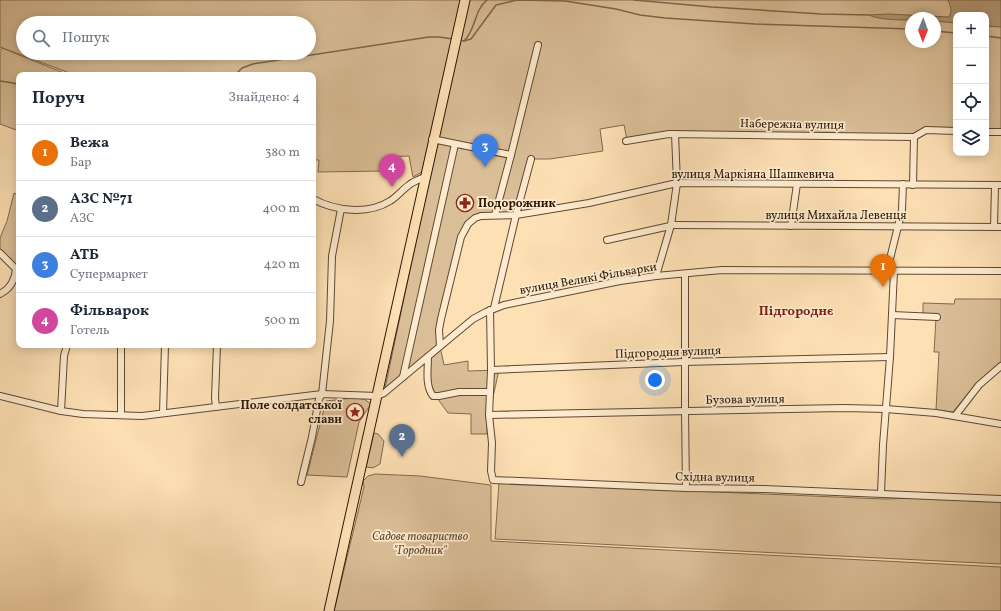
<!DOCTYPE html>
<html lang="uk">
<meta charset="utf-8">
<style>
:root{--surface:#fff;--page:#f2f2f3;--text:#1f2937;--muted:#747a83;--line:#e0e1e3;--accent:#db2777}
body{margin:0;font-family:Vollkorn,serif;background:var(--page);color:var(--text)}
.controls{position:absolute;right:12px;top:12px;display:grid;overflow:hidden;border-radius:8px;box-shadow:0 2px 10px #0003}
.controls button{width:36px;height:36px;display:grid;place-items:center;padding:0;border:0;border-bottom:1px solid var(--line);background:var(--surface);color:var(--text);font:20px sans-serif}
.compass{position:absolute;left:905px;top:12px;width:36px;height:36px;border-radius:50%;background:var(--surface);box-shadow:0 2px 10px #0003;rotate:181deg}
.you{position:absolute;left:655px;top:380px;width:14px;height:14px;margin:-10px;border:3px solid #fff;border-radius:50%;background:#1a73e8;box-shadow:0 0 0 6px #1a73e833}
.badge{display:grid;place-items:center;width:26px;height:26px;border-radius:50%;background:var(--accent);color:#fff;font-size:13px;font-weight:700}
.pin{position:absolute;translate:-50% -33px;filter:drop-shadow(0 1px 2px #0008)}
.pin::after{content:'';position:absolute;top:21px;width:14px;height:12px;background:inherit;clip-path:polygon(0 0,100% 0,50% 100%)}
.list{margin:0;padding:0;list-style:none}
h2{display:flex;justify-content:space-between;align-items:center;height:52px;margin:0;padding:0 16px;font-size:17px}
h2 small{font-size:13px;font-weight:400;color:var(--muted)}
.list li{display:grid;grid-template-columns:26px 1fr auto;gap:12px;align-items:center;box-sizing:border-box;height:56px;padding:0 16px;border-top:1px solid var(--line)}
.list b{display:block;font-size:15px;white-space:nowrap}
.list p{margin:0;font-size:13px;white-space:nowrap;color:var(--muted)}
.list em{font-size:13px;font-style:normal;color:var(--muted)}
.icon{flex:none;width:22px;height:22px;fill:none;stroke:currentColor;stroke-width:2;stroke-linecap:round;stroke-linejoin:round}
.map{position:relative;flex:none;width:1001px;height:611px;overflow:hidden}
.search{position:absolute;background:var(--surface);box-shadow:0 2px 10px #0003;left:16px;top:16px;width:300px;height:44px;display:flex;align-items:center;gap:10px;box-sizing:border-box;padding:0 14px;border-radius:22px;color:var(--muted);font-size:15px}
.panel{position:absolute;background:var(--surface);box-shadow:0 2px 10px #0003;left:16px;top:72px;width:300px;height:276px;border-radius:8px}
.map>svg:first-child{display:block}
</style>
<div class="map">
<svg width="1001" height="611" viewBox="0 0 1001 611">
<rect width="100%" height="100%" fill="#fee0b5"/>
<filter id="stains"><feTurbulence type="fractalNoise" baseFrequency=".005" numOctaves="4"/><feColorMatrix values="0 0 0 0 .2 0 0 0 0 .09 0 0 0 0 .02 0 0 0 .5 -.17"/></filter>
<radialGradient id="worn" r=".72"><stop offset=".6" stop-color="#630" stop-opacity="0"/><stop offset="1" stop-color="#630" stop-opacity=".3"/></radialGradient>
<g fill="#dabe97" stroke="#826a4d" fill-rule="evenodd">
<path d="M0 0H462L447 59 422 172 413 177 409 156 385 157 384 171 318 172 319 160H313V75H72L67 72 0 47ZM23 23H309V53H23Z"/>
<path d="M468 0H1001V131L986 130V15H956V129L914 135 675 131 627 140 624 125 600 129 603 151 550 159H531L516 215 481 216 464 229 441 319 440 346 444 365 468 361V371L499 370 489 415H487V434H471V414L448 413 429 387 423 361 384 393 438 137ZM911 18H935V42H911Z"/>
<path d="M2 48 69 75H19V131L0 124V50Z"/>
<path d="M14 193 19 195V265L16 267 0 250V238L7 221Z"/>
<path d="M955 299H1001V362L976 384 953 412 936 410 939 352H934L936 318 923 317V303L954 304Z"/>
<path d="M353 398 364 399 371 404 359 422 347 477 307 475 326 401Z"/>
<path d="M374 433 378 434 384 441 380 464 373 468 366 467Z"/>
<path d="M375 474 420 476 491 485V541L1001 567V611H334L364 487 363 481 368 476Z"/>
<path d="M499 483 884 499 921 498 1001 501V564L495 539Z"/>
</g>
<path fill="#b69b78" stroke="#7e6649" d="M948 0H1001V27L986 26V15H956V23L935 21V18H911V20C900 20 879 20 869 15L888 14 949 17C953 10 950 6 948 0Z"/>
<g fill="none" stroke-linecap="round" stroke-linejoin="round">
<g stroke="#7e6649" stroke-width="1.5">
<path d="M634 0 712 7 821 14 869 15"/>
<path d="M935 31 956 33"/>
<path d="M986 36 1001 38"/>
<path d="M459 40 464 41C476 30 474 10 487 0"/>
<path d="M464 41 471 39 496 5 517 0 565 1 616 9 640 15 665 18 755 24 911 29"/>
<path d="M235 75 242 68 253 64 429 37H439L453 39"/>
<path d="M0 81 13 83 19 85"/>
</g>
<defs>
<g id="minor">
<path d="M986 132H1001"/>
<path d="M432 139 511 155 538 45"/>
<path d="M626 141 669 134 914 137 926 130 956 131"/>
<path d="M913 185 914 137"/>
<path d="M313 199C335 211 368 215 390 201 397 197 402 190 409 185 414 181 420 179 425 177"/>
<path d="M495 215 511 155"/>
<path d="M671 225 1001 227"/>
<path d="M791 226 797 184"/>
<path d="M994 227 995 185"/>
<path d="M607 240 670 226"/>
<path d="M0 253 16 269 18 268"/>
<path d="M887 271 902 210 903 184"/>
<path d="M685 274V411L686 488"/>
<path d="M656 276 671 225 677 183 675 134"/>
<path d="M0 294C10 289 15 280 16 269"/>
<path d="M494 308 516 215 531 159"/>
<path d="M490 310 491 370 489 415 492 443 491 471 493 480 686 488 764 489 1001 499"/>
<path d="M892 315 937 317"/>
<path d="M121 345V415"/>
<path d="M440 346 439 330 441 319 461 237 468 224 475 218 481 216 516 215 589 203 677 183 1001 185"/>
<path d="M428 357C428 369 425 386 433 396H439L459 392H490"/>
<path d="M491 370 684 362 890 357"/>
<path d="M403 377 455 144"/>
<path d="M0 396 61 411 83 414 142 416 322 394 377 396 384 393 473 319 486 312 504 305 620 281 656 276 722 270 1001 271"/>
<path d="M216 407 215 398 217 345"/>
<path d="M61 411 64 356 67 345"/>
<path d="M163 413 165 345"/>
<path d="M489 415 844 408 886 409 936 413 1001 424"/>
<path d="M955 416 979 385 1001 366"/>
<path d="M301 482 312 437 319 399 322 394 330 321 332 256 341 209"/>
<path d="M881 493 883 445 890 357 894 271"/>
</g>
<path id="highway" d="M329 611 465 0"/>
</defs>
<use href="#minor" stroke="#5f4830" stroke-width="8"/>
<use href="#highway" stroke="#2a1603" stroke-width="11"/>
<use href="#minor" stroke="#feebcf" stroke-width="6"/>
<use href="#highway" stroke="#fee0b5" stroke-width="9"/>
</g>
<defs>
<symbol id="pharmacy-ring" viewBox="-11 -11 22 22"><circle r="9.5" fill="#feebcf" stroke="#8f2418" stroke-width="1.5"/><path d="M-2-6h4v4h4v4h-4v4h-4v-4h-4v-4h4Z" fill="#8f2418"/></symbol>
<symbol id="sight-ring" viewBox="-11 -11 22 22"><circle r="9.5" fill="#feebcf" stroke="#8f2418" stroke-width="1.5"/><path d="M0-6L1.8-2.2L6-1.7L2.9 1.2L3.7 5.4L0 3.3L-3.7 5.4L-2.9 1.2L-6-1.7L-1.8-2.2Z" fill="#8f2418"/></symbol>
</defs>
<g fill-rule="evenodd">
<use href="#pharmacy-ring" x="455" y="193" width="20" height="20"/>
<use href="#sight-ring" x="345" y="402" width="20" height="20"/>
</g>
<g text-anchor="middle" stroke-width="3.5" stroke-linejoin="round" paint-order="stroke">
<g font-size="12" fill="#2a1603" stroke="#feebcf">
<text transform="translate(792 124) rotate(1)" y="4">Набережна вулиця</text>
<text x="753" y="178">вулиця Маркіяна Шашкевича</text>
<text x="836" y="219">вулиця Михайла Левенця</text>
<text transform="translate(588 278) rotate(-10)" y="4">вулиця Великі Фільварки</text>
<text transform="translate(668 352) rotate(-2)" y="4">Підгородня вулиця</text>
<text transform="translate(745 399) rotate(-1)" y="4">Бузова вулиця</text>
<text transform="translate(715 477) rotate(1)" y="4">Східна вулиця</text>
</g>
<g font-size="12" font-weight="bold" fill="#2a1603" stroke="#feebcf" text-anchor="start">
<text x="478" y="207">Подорожник</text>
<text x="342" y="409" text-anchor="end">Поле солдатської<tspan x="342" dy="14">слави</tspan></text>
</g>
<g font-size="12" font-style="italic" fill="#5f482f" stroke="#feebcf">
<text x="420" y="540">Садове товариство<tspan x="420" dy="14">"Городник"</tspan></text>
</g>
<g font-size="13" font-weight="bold" fill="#7a1f14" stroke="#feebcf">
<text x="796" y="315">Підгороднє</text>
</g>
</g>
<rect width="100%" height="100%" filter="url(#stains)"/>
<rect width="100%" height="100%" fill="url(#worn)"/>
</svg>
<div class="controls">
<button>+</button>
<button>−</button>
<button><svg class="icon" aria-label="locate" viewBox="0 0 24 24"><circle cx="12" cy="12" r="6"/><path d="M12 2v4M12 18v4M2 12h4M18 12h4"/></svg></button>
<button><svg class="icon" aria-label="layers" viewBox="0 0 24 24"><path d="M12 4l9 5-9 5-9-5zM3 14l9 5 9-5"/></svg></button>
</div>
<svg class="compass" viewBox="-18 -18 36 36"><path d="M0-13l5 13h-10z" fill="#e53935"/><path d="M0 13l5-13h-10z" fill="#747a83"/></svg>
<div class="you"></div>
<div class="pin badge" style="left:883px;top:287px;background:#e8710a">1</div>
<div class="pin badge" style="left:402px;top:457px;background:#5c6f8a">2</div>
<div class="pin badge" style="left:485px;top:167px;background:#3f7fe0">3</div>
<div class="pin badge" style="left:392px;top:187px;background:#d1479c">4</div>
<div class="search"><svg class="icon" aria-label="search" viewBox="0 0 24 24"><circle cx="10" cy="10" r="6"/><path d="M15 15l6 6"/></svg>Пошук</div>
<section class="panel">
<h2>Поруч<small>Знайдено: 4</small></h2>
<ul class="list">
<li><span class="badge" style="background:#e8710a">1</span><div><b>Вежа</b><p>Бар</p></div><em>380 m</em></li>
<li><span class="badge" style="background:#5c6f8a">2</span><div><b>АЗС №71</b><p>АЗС</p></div><em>400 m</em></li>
<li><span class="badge" style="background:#3f7fe0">3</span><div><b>АТБ</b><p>Супермаркет</p></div><em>420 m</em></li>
<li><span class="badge" style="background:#d1479c">4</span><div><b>Фільварок</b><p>Готель</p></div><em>500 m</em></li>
</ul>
</section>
</div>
